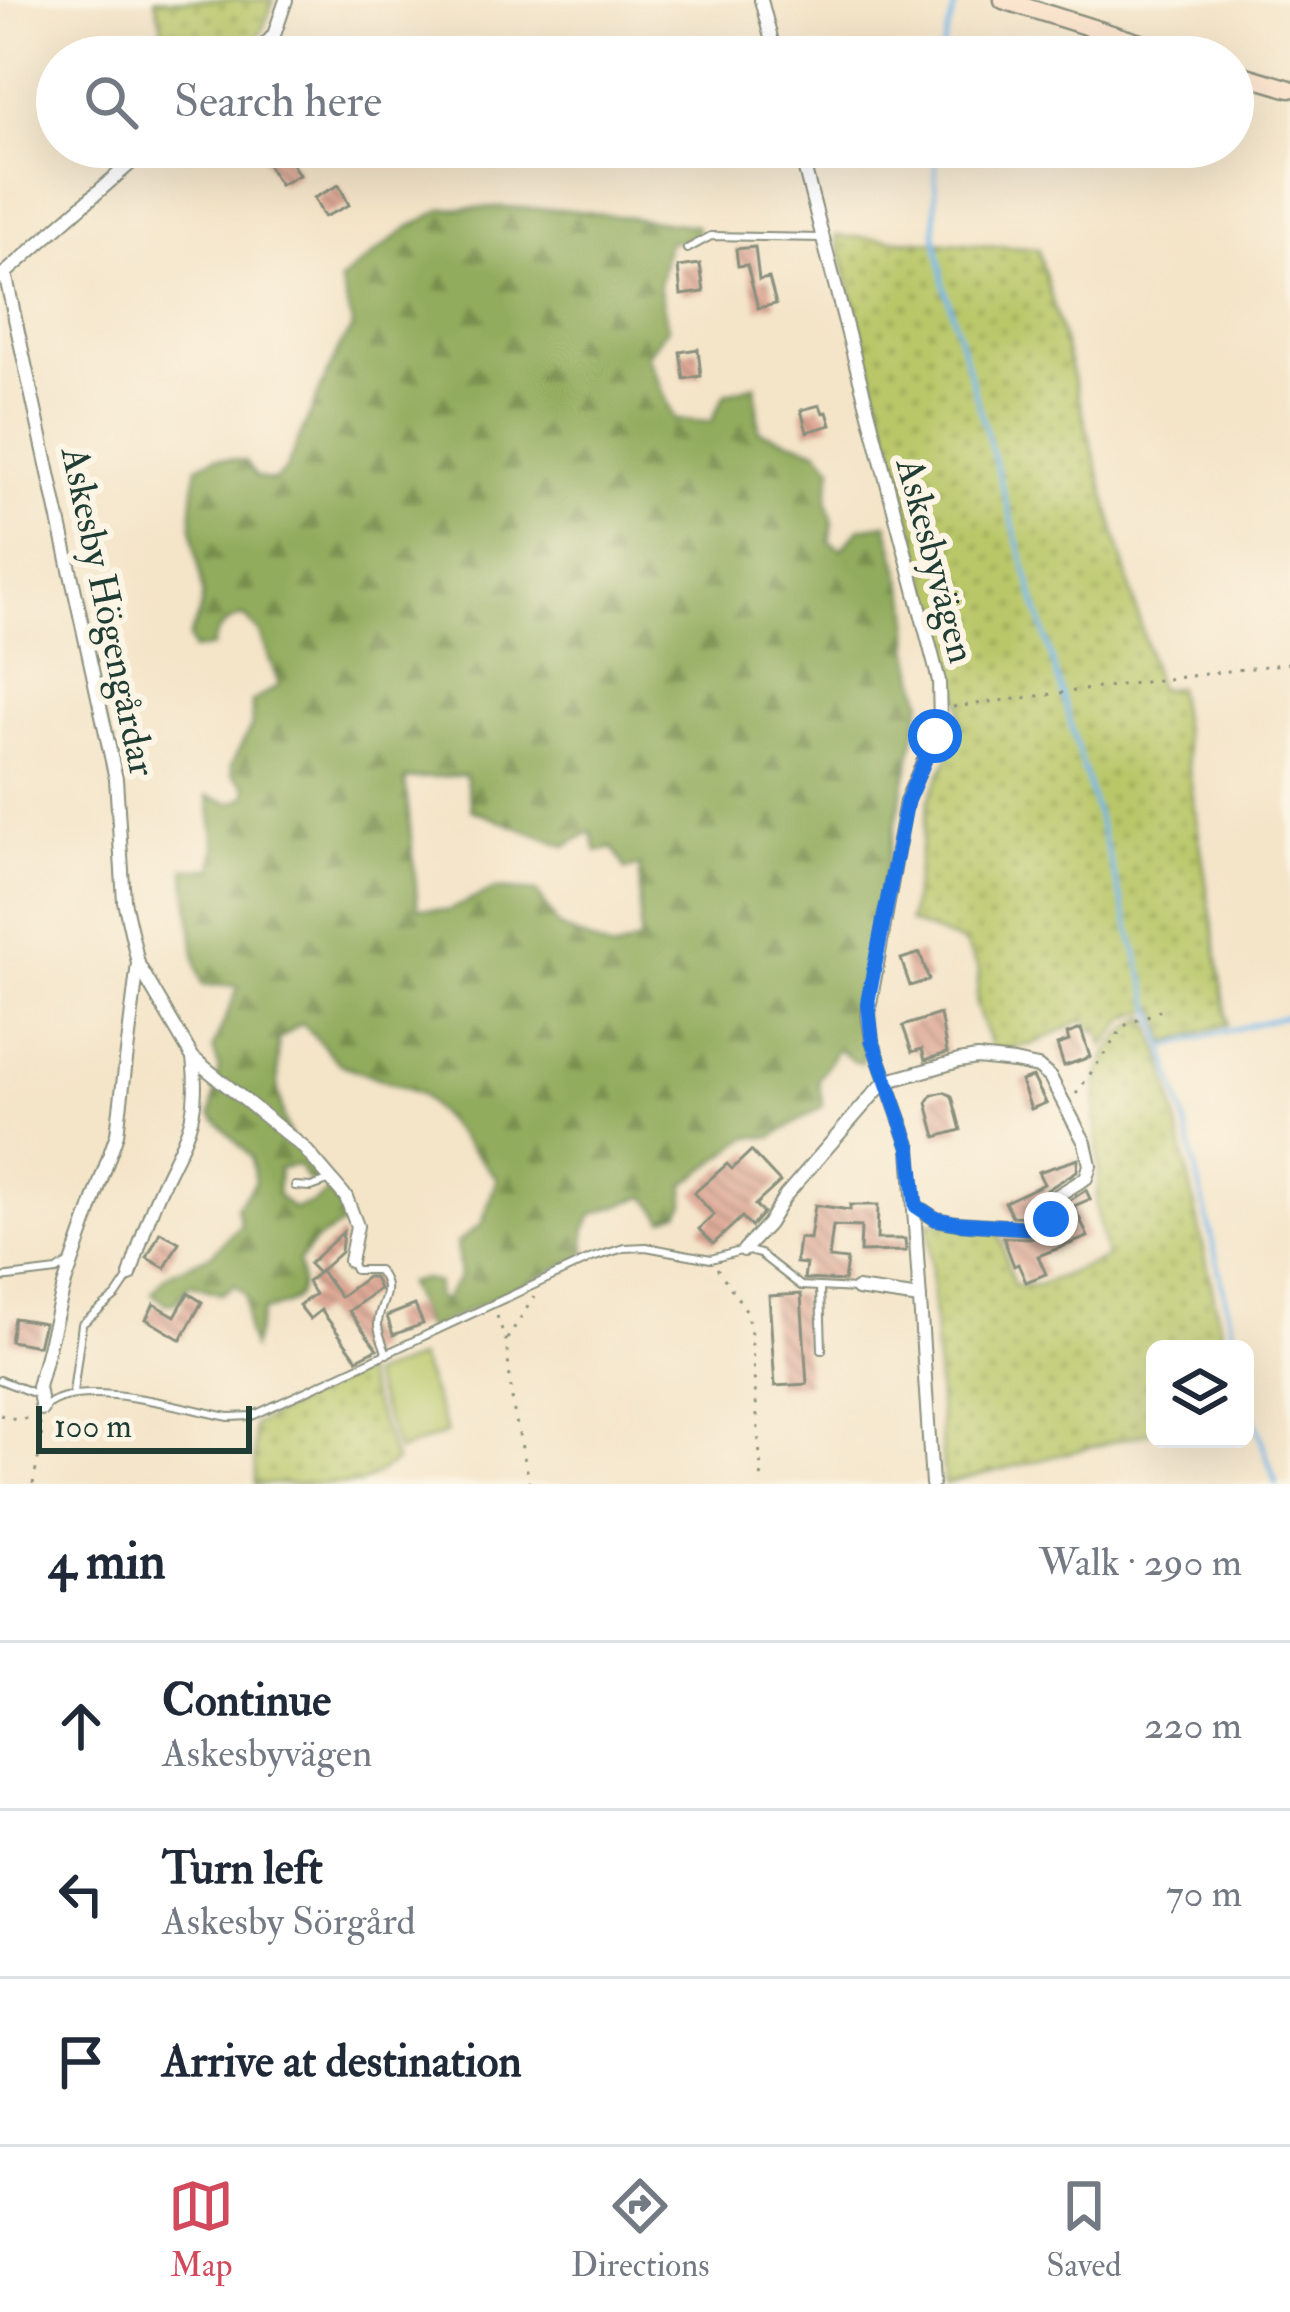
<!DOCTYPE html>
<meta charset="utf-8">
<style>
:root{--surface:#fff;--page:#f2f2f3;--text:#1f2937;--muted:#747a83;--line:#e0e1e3;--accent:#d1495b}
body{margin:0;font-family:"IM FELL Double Pica",serif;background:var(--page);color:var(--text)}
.controls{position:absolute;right:36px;bottom:36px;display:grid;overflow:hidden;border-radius:18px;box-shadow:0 12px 48px #0002}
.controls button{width:108px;height:108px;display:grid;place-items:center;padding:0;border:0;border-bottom:3px solid var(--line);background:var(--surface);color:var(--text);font:60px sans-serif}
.scale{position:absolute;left:36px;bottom:30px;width:216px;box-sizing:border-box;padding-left:12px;border:6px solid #1f3d34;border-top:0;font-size:33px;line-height:42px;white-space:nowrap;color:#1f3d34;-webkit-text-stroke:9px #fcf5e5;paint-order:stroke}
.stop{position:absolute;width:36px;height:36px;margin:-27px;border:9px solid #1a73e8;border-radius:50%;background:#fff}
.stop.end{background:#1a73e8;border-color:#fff;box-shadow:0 3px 12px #0008}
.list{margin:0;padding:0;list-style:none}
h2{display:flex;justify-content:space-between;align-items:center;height:156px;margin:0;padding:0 48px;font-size:51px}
h2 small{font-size:39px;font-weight:400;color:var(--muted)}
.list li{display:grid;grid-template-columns:78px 1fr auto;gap:36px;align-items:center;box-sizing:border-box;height:168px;padding:0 48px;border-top:3px solid var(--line)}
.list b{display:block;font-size:45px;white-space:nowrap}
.list p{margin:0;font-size:39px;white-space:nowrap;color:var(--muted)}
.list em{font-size:39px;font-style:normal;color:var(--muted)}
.icon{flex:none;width:66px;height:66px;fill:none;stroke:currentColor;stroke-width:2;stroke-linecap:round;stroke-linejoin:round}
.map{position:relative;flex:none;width:1290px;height:1484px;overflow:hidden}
.search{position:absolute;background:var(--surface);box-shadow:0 12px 48px #0002;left:36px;right:36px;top:36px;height:132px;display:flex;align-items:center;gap:30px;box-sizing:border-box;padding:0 42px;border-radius:66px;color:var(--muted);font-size:45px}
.sheet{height:660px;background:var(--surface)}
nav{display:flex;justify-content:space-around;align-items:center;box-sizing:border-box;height:168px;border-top:3px solid var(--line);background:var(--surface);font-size:33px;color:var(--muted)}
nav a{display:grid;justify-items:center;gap:6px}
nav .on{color:var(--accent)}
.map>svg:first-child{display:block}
</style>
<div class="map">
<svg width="1290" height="1484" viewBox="0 0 1290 1484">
<defs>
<pattern id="grass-dots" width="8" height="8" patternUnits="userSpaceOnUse" patternTransform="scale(3)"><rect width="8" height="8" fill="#b9c769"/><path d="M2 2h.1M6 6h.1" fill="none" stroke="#96a357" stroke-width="1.8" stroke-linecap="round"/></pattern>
<pattern id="forest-firs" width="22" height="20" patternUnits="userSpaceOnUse" patternTransform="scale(3)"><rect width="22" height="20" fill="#92ac5d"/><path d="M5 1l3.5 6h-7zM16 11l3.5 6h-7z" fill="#778d4e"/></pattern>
<pattern id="building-back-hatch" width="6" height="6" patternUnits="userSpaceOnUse" patternTransform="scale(3)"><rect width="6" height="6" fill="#dea895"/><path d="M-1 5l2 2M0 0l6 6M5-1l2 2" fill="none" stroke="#b38a7a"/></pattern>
</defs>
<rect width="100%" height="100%" fill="#fcf5e5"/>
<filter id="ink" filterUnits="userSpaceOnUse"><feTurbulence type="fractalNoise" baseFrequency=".00833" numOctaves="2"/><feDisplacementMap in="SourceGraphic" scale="24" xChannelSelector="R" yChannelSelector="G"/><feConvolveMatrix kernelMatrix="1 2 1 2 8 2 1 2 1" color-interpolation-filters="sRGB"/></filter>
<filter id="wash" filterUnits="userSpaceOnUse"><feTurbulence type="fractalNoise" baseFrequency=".004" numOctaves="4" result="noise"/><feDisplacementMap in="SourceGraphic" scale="48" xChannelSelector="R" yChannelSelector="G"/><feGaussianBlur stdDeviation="2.7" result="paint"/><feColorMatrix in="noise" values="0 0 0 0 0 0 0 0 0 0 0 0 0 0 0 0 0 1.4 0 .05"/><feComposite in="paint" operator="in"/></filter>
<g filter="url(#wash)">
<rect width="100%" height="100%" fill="#f4e4c8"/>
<g fill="url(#grass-dots)" stroke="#6c824e" stroke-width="3">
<path d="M155 0H274L261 33 233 57H170Z"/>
<path d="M836 236 1038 249 1158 689 1176 687 1228 1024 1167 1043 1158 1007 1126 1019 1104 1046 1099 1031H1093L1085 1019 1033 1044 993 1051 976 1005 979 969 964 943 909 922 929 799 961 729 960 703Z"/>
<path d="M1148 1017 1165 1067 1225 1349H1155V1431L944 1484 928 1222 997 1228 1014 1286 1039 1285 1106 1258C1103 1240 1097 1221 1096 1202 1096 1190 1100 1178 1099 1165 1094 1106 1086 1047 1148 1017Z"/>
<path d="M362 1372 396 1462 360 1484H255L254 1425Z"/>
</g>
<path fill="url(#forest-firs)" stroke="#587448" stroke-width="3" fill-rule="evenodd" d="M501 207 570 210 696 226 697 233 686 241H668L659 286 668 328 647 355 675 420 711 422 725 394 755 385 759 431 818 450 832 467 827 501 833 523 829 541 841 549 860 528 887 524 910 609V647L922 702 860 989C860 1010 867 1048 862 1063L853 1061 838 1048 818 1080 823 1106 772 1137H748L684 1185 685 1203 679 1213 664 1219 646 1196 593 1214 585 1230 586 1254 427 1330 407 1283 424 1279 437 1283 436 1297 443 1301 460 1276 457 1243 482 1224 497 1178 421 1094 340 1064 302 1023 278 1040V1091L284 1119 290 1138 322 1174 315 1182 306 1179 298 1165 279 1168 277 1195 293 1209 313 1203 329 1191 348 1221 315 1241 298 1262C306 1298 297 1303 263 1311L252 1347 247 1332 246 1295 235 1285 221 1294 190 1284 175 1303 166 1304 152 1293 167 1275 212 1254 241 1224 236 1207 255 1183 251 1157 211 1115 219 1067 213 1048 239 986 203 985 196 963 185 869H213L216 847 208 796 230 803 246 797V786L232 774 231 765 252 725V702L279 685 260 633 244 616C226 620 217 628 212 647L193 650 189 637C218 589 191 565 192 515 192 499 195 482 197 466L215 458 245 461 256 477 273 481 285 471 339 348 353 327 340 281 406 229 443 209ZM465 775 472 810 566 846 591 831 597 852 613 848 626 870 640 866V941L613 951 559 927 537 892 495 889 447 911 418 908 405 779Z"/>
<path fill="#b9c769" stroke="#6c824e" stroke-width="3" d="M419 1358 447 1433 398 1451 370 1376Z"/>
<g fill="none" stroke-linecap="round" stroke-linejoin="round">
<g stroke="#74b8ea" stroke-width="4.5">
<path d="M940 57 957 0"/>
<path d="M936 147 935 233 944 285 1185 1121 1237 1349"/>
<path d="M1164 1047 1290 1015"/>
<path d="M1245 1384 1250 1401"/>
<path d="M1253 1415 1276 1484"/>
</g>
</g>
<g id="blocks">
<g fill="url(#building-back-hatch)">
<path d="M267 147H282L299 175 280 185 259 151Z"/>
<path d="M339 185 349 205 324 217 314 198Z"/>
<path d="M755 247 759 280 769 278 776 304 758 308 747 265 738 266 736 249Z"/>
<path d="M700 264 704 292 681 295 678 267Z"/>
<path d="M698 349 701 376 684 379 680 352Z"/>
<path d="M820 405 823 413 827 412 831 425 807 432 801 410Z"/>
<path d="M920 953 929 980 910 986 901 959Z"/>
<path d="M940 1014 947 1053 925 1060 922 1049 912 1052 903 1026Z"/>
<path d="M1081 1029 1090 1057 1064 1066 1057 1045 1069 1041 1067 1034Z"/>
<path d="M1033 1077 1046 1103 1031 1109 1021 1081Z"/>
<path d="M944 1092 952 1096 961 1130 936 1137 927 1103 932 1095Z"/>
<path d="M751 1151 780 1182 755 1205 763 1213 751 1227 742 1217 713 1244 699 1229 714 1215 694 1193 727 1164 732 1169Z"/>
<path d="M1078 1159 1077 1171 1047 1190 1042 1212 1031 1217 1012 1216 1005 1202 1044 1184 1038 1172Z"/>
<path d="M1086 1190 1090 1199 1074 1206 1088 1237 1038 1256 1046 1274 1026 1282 1018 1264 1014 1266 1003 1237 1034 1238 1056 1228 1064 1204Z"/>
<path d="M815 1205 850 1210V1205H878L877 1239H905L906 1251 860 1252 861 1227 833 1226 829 1258 847 1260 844 1281 804 1279 806 1264 796 1263 799 1238 810 1239Z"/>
<path d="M160 1232 179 1242 165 1268 147 1258Z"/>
<path d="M343 1232 341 1252 318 1273 309 1264Z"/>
<path d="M321 1271 340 1297 367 1277H374L379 1289 349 1311 377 1349 357 1359 321 1310 310 1319 299 1305 315 1294 307 1282Z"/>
<path d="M188 1293 202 1302 181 1340 146 1319 154 1304 175 1316Z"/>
<path d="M801 1294 807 1384 775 1386 769 1296Z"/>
<path d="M415 1305 423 1324 393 1335 387 1316Z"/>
<path d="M14 1318 44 1323 38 1346 10 1341Z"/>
</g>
</g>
</g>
<g filter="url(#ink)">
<use href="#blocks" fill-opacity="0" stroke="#8a907e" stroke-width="3"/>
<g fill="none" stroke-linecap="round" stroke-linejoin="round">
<defs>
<g id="lane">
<path d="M687 249 711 236 823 238"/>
<path d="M295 1186 311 1187 331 1180"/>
<path d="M351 1262 355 1270H378C397 1293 377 1303 378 1326 379 1335 384 1346 387 1354"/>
<path d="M0 1278 57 1271 70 1262"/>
<path d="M820 1288 822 1350"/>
<path d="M0 1380 36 1394"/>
<path d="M73 1393 82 1324 116 1296 130 1275"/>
<path d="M45 1407C78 1376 186 1409 229 1417L252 1416 592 1258 624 1248 646 1247 711 1259 744 1250 760 1254 801 1286 856 1289"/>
</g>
<g id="street">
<path d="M761 0 776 57"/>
<path d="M254 57 274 35 286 0"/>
<path d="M799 147 939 681 940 724 906 801 868 1015 872 1040 910 1148 932 1484"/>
<path d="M5 273 116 779 124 901 138 963 117 1134 64 1286 38 1387 42 1409"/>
<path d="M1 277 149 147"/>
<path d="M138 964 193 1058 304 1148 346 1197 357 1226 350 1261"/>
<path d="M744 1250 768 1224 785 1196 877 1090 888 1081 959 1061 977 1058 1014 1062 1038 1067 1050 1077 1085 1143 1090 1165 1086 1178 1055 1197 1051 1219 1033 1228 957 1223 936 1219 916 1206"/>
<path d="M130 1275C138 1250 145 1226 155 1202 179 1143 202 1128 193 1058"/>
<path d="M857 1289 920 1298"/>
</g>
<g id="secondary">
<path d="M1003 0 1185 57"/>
<path d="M1233 72 1290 89"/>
</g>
</defs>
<use href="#lane" stroke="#8a907e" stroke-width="10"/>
<use href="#street" stroke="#8a907e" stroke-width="16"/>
<use href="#secondary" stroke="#8a907e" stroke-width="21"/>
<g stroke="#8a907e" stroke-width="3" stroke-dasharray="3 9" stroke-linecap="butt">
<path d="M953 707 1290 663"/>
<path d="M1076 1094 1124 1026 1163 1009"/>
<path d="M717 1268 746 1310 751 1334 762 1484"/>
<path d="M497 1316 506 1341 513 1407 530 1484"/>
<path d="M507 1339 534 1297"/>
<path d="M0 1415 20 1420 33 1416"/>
<path d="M33 1484 42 1441 40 1423"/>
</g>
<use href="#lane" stroke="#fff" stroke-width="6"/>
<use href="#street" stroke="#fff" stroke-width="12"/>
<use href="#secondary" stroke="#fce5cf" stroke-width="16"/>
</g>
</g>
<g fill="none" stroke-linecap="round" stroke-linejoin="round" filter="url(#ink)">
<path stroke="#1a73e8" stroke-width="15" d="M935 736 907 801 868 1000 872 1040 910 1148 916 1206 936 1219 957 1223 1033 1228 1051 1219"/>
</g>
<g text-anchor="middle" stroke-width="12" stroke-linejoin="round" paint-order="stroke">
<g font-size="39" fill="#1f3d34" stroke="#fcf5e5">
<text transform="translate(937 560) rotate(75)" y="14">Askesbyvägen</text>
<text transform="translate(110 611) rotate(78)" y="14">Askesby Högengårdar</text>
</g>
</g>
</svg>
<div class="controls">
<button><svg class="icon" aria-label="layers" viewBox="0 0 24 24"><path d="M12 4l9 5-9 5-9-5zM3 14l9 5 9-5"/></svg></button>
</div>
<div class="scale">100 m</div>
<div class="stop" style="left:935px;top:736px"></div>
<div class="stop end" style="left:1051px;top:1219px"></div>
<div class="search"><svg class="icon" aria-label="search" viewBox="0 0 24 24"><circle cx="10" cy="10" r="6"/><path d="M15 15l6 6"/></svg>Search here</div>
</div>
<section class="sheet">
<h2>4 min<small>Walk · 290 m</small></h2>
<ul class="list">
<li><svg class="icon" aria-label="ahead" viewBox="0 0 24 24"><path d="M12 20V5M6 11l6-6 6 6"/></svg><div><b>Continue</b><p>Askesbyvägen</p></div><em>220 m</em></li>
<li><svg class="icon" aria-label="left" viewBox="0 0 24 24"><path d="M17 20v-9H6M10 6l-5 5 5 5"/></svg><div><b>Turn left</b><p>Askesby Sörgård</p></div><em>70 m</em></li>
<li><svg class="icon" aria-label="arrive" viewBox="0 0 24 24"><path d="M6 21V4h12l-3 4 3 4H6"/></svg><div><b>Arrive at destination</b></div></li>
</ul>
</section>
<nav>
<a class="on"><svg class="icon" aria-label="map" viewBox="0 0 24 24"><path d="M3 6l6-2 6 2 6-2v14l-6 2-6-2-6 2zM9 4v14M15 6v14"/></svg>Map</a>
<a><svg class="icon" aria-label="directions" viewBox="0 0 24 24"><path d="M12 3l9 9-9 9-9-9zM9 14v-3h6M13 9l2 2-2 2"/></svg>Directions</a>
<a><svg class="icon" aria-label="saved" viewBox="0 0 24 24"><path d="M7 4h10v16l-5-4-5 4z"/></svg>Saved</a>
</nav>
